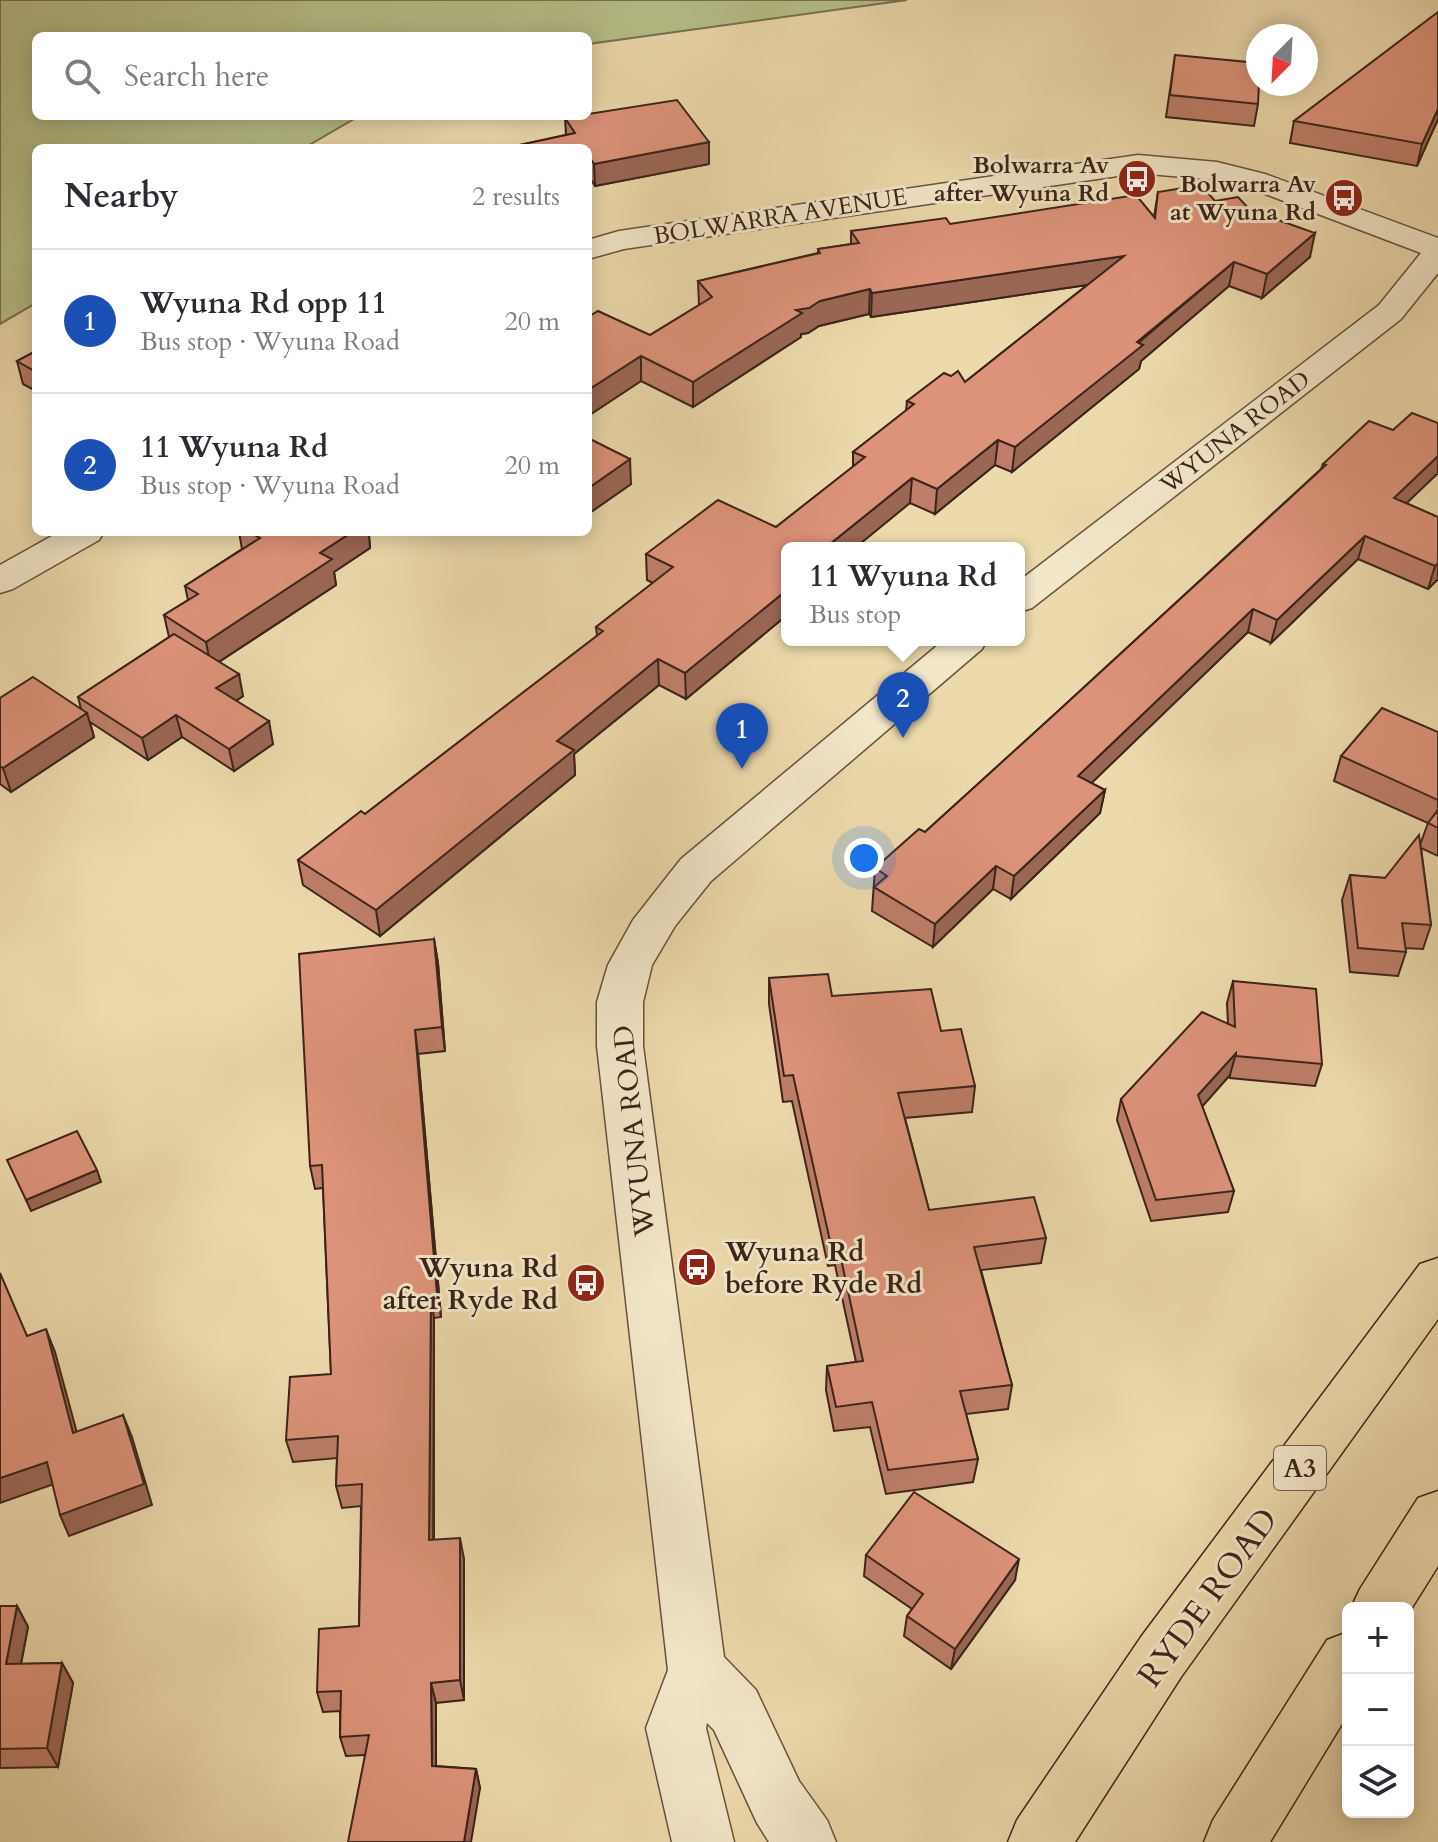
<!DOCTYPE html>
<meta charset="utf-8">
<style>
:root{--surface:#fff;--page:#f7f7f7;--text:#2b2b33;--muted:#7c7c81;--line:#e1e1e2;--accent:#8f2418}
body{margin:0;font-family:Cardo,serif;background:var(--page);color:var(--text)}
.controls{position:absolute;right:24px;bottom:24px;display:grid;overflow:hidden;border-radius:12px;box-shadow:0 4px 20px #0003}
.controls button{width:72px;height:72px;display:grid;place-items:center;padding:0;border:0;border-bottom:2px solid var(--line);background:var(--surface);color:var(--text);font:40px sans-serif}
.compass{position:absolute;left:1246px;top:24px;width:72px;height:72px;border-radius:50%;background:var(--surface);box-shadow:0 4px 20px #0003;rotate:204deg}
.you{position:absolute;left:864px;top:858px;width:28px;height:28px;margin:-20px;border:6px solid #fff;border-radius:50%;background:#1a73e8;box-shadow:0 0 0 12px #1a73e833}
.badge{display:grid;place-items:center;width:52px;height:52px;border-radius:50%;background:var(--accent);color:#fff;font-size:26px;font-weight:700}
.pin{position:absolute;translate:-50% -66px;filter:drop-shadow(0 2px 4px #0008)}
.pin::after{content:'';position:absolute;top:42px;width:28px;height:24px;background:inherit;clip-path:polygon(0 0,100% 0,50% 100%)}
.popup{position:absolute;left:781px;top:542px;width:244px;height:104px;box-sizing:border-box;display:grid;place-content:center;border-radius:12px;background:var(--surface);filter:drop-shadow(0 2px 6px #0005);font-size:26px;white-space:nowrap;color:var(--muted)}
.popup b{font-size:30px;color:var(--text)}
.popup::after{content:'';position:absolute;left:50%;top:100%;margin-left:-16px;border:16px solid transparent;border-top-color:var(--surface)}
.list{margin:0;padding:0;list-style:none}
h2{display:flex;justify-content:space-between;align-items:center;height:104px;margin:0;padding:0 32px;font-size:34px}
h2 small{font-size:26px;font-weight:400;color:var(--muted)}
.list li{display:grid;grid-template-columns:52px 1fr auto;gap:24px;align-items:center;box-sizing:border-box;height:144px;padding:0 32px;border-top:2px solid var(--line)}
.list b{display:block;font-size:30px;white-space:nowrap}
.list p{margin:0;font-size:26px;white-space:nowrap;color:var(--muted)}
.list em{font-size:26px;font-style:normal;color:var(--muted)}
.icon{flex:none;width:44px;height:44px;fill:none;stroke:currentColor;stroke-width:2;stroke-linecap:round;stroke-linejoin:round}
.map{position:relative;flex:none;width:1438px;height:1842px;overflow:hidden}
.search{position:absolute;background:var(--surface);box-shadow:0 4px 20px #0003;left:32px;top:32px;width:560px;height:88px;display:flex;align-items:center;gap:20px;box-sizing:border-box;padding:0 28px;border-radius:12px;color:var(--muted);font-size:30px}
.panel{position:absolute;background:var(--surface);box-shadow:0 4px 20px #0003;left:32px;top:144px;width:560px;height:392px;border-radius:12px}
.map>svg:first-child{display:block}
</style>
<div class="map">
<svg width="1438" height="1842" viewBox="0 0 1438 1842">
<rect width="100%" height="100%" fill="#eddaac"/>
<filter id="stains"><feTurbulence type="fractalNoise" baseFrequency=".0025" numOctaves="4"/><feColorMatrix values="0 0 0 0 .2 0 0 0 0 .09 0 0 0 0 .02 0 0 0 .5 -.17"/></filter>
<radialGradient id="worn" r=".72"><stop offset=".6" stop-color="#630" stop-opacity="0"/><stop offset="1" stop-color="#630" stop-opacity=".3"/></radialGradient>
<path fill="#b7c08a" stroke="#797252" stroke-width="2" d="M0 0H907L588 44V36H36V116H359L304 148H36V303L0 324Z"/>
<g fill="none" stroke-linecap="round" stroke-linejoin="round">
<defs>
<g id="minor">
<path d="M1138 155 1217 162 1265 174 1438 238V273L1401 319 1032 608 1019 612V581L1379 305 1421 253 1244 186 1217 180 1138 173 624 249 588 259V240L619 231Z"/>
<path d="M59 532H104L99 540 13 589 0 593V565Z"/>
<path d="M944 640H987L982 649 711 881 675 926 652 965 643 1002V1046L724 1657 756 1690 799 1781 827 1820 836 1842H769L757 1823 714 1730 707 1723 706 1728 734 1842H672L646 1728 668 1670 597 1046V1002L608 965 633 920 681 859Z"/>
</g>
<g id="highway">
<path d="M1438 1258V1319L1181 1677 1075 1842H1008L1017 1820 1141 1637 1420 1264Z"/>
<path d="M1438 1491V1566L1408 1614V1608H1351L1360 1589 1418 1498Z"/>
<path d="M1348 1632V1714L1270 1842H1204L1213 1820 1327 1640Z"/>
</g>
</defs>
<use href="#minor" stroke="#68513e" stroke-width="3"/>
<use href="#highway" stroke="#3b231a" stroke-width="3"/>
<use href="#minor" fill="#f3e7c9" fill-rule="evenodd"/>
<use href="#highway" fill="#eddaac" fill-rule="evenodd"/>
</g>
<g fill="#be7e69" stroke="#3b231a" stroke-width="2">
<path d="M1175 55 1258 104 1254 126 1166 117Z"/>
<path d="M565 118 709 164 595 186 588 175V148H506L566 135Z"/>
<path d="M1438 119 1417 166 1290 143 1294 121Z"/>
<path d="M1158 192 1215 201 1250 210 1310 257 1262 298 1229 286 1141 361 1139 369 1012 472 995 465 935 514 910 503 787 548V615L686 699 659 685 574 754 575 775 380 936 303 885 298 860 365 814 597 636 596 627 653 583 647 580 646 554 776 527 853 467V452L906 411 907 401 965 382 1087 285 871 317 869 314 819 326 808 333 801 334V337L693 407 641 381 588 416 650 335 699 305 698 281 818 253V249L851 244V231L950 224 1154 217Z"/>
<path d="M36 351V391L23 384 17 361Z"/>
<path d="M588 438 631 484 591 512 588 511Z"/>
<path d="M1323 464 1438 473 1406 503 1438 517V579L1428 589 1358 559 1271 643 1248 632 1091 783 1105 790 1100 813 1011 899 993 889 933 947 872 911 875 868 925 832 1056 713 1321 469Z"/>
<path d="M239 532H374L369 535 370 548 334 572 336 585 219 662 243 696 236 701 273 744 234 771 182 737 148 760 90 722 94 737 11 792 0 784V698L81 709 78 697 169 637 164 615 188 600 185 586 242 549Z"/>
<path d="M1438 732V856L1421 848 1431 925 1423 949 1405 948 1406 952 1398 976 1350 972 1342 900 1350 875 1385 878 1420 845 1428 823 1334 781 1341 756Z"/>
<path d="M434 939 438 963 445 1051 418 1054 441 1317 434 1318V1540L464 1559V1700L436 1703V1766L476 1769 480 1788 365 1755 346 1756 340 1737V1711L323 1712 317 1692 359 1626 361 1506 342 1508 336 1486 337 1458 293 1462 286 1440 331 1374 323 1188 315 1189 310 1166Z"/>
<path d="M769 978 832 996 941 1031 975 1086 972 1112 905 1118 929 1210 1046 1238 1041 1263 981 1270 1012 1385 1008 1409 966 1414 978 1459 973 1482 886 1494 870 1427 834 1431 826 1390 827 1366 856 1362 835 1265 828 1266 792 1101 783 1102 769 1004Z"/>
<path d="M1233 981 1322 1064 1315 1086 1230 1078V1075L1202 1106 1234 1191 1228 1212 1151 1221 1117 1120 1121 1099 1228 1024 1227 1003Z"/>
<path d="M866 1555 1015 1580 951 1669 904 1636 907 1616 912 1609 864 1576Z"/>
<path d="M0 1606H17L28 1627 21 1664 62 1663 73 1683 58 1767 0 1768Z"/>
</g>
<g fill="#9b6755" stroke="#3b231a" stroke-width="2">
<path d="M1438 109V119L1417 166 1422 144Z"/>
<path d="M709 142V164L595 186 594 164Z"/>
<path d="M1315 233 1310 257 1262 298 1267 274Z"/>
<path d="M1124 256 1120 280 871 317 872 293Z"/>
<path d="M1234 262 1229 286 1141 361 1139 369 1012 472 1015 447Z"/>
<path d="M870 289 869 314 819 326 808 333 801 334V337L693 407V382L796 310 820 301Z"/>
<path d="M641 356V381L588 416V390Z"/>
<path d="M998 440 995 465 935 514 937 489Z"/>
<path d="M1438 456V473L1388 521 1394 498Z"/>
<path d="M630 459 631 484 591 512 590 487Z"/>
<path d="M912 478 910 503 855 548H825Z"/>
<path d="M352 532H374L369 535 370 548 334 572 336 585 211 667 206 642 320 553Z"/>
<path d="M1365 536 1358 559 1271 643 1277 620Z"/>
<path d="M1438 563V579L1428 589 1435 566Z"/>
<path d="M787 579V615L686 699 685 673Z"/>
<path d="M1253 609 1248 632 1074 800 1078 776Z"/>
<path d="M658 659 659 685 574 754 575 775 380 936 376 910 557 741Z"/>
<path d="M239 674 243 696 221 711 216 688Z"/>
<path d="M87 713 94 737 11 792 3 768Z"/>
<path d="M176 715 182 737 148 760 142 738Z"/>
<path d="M269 721 273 744 234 771 229 749Z"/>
<path d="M1105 790 1100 813 1011 899 1014 876Z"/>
<path d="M996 866 993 889 933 947 935 924Z"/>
<path d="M434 939 438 963 445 1051 442 1027Z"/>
<path d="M415 1030 418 1054 441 1317 437 1294Z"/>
<path d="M1236 1053 1230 1075 1193 1117 1198 1095Z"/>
<path d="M97 1170 101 1182 31 1211 26 1200Z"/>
<path d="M431 1295 434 1318 433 1561 429 1540Z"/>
<path d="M46 1329 55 1352 83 1455 73 1433Z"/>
<path d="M123 1415 132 1437 152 1505 69 1536 60 1515Z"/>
<path d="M47 1462 57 1483 0 1503V1478Z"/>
<path d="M460 1538 464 1559V1700L460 1680Z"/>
<path d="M1019 1559 1015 1580 951 1669 955 1649Z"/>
<path d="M17 1606 28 1627 17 1684 6 1664Z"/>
<path d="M62 1663 73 1683 58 1767 47 1748Z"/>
<path d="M431 1683 436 1703V1784L432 1766Z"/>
<path d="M476 1769 480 1788 471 1842H464Z"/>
</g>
<g fill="#dd937a" stroke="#3b231a" stroke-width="2">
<path d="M1438 12V109L1422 144 1294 121Z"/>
<path d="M1175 55 1258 63V84H1259L1258 104 1170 95Z"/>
<path d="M677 100 709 142 594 164 588 155V148H584L583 147 581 148H506L575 133 565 118 588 116V114Z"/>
<path d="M1201 185 1215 201 1238 197 1250 210 1315 233 1267 274 1234 262 1137 342 1143 345 1015 447 998 440 937 489 912 478 825 548H787V579L786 580 787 581V590L685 673 658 659 557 741 574 750 376 910 298 860 361 811 365 814 603 631 596 627 673 567 646 554 718 500 776 527 865 457 853 452 914 404 907 401 944 373 951 376 958 371 965 382 1124 256 872 293 870 289 820 301 809 308 796 310 802 313 693 382 641 356 588 390V317L598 311 650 335 712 297 698 281 820 253 818 249 859 243 851 231 946 218 950 224 1136 195 1155 218 1158 192Z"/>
<path d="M36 351V372L17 361Z"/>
<path d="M1412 413 1438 423V456L1394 498 1438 517V563L1435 566 1365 536 1277 620 1253 609 1078 776 1105 790 1014 876 996 866 935 924 874 887 887 876 875 868 919 829 925 832 1056 713 1326 465 1323 464 1369 421 1393 430Z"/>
<path d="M588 438 630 459 590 487 588 486Z"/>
<path d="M249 532H352L320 553 332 559 206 642 164 615 198 594 185 586 260 538Z"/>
<path d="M174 634 239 674 216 688 269 721 229 749 176 715 142 738 78 697Z"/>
<path d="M33 677 87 713 3 768 0 766V698Z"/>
<path d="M1382 708 1438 732V800L1341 756Z"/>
<path d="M1438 810V828L1428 823Z"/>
<path d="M1419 835 1431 925 1402 923 1406 952 1358 948 1350 875 1385 878Z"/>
<path d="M434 939 442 1027 415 1030 437 1294 431 1295 429 1540 460 1538V1680L431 1683 432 1766 476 1769 464 1842H348L369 1735 340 1737 341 1691 317 1692 319 1629 359 1626 362 1484 336 1486 338 1436 286 1440 290 1377 331 1374 322 1165 310 1166 299 954Z"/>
<path d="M828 974 832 996 931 989 941 1031 961 1029 975 1086 898 1093 929 1210 1034 1197 1046 1238 974 1247 1012 1385 960 1391 978 1459 888 1470 872 1402 836 1407 827 1366 863 1361 837 1240 830 1241 793 1075 784 1076 769 978Z"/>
<path d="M1233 981 1316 989 1322 1064 1236 1056V1053L1198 1095 1234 1191 1156 1200 1121 1099 1202 1012 1235 1027Z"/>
<path d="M77 1131 97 1170 26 1200 7 1160Z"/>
<path d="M0 1273 27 1336 46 1329 73 1433 123 1415 144 1484 60 1515 47 1462 0 1478Z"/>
<path d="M914 1492 1019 1559 955 1649 907 1616 923 1594 866 1555Z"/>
<path d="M0 1606H17L6 1664 62 1663 47 1748 0 1749Z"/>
</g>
<defs>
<symbol id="bus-disc" viewBox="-11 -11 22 22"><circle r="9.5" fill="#8f2418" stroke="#f3e7c9"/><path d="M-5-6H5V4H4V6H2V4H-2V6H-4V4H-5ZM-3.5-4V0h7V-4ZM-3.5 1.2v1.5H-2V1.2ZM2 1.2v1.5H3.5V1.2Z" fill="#fff"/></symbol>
</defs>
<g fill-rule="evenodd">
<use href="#bus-disc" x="1115" y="157" width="44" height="44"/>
<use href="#bus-disc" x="1322" y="176" width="44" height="44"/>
<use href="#bus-disc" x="675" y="1245" width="44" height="44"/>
<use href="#bus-disc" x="564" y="1261" width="44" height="44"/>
</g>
<g text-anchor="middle" stroke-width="6" stroke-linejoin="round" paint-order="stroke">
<g font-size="24" font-weight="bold" fill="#3b231a" stroke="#f3e7c9" text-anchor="end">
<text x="1109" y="173">Bolwarra Av<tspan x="1109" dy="28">after Wyuna Rd</tspan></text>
<text x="1316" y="192">Bolwarra Av<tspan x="1316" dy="28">at Wyuna Rd</tspan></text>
</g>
<g font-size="24" fill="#3b231a" stroke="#f3e7c9">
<text transform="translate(780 216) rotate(-9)" y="8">BOLWARRA AVENUE</text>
<text transform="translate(1235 432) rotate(-38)" y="8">WYUNA ROAD</text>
</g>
<rect fill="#f3e7c9" stroke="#725e4e" stroke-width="2" x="1274" y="1446" width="52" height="44" rx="6"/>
<g font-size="26" font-weight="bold" fill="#3b231a">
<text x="1300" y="1477">A3</text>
</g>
<g font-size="28" fill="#3b231a" stroke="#f3e7c9">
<text transform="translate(633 1131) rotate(-96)" y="10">WYUNA ROAD</text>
</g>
<g font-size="28" font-weight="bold" fill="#3b231a" stroke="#f3e7c9" text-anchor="start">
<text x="725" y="1261">Wyuna Rd<tspan x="725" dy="32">before Ryde Rd</tspan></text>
<text x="558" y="1277" text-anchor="end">Wyuna Rd<tspan x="558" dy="32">after Ryde Rd</tspan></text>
</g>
<g font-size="34" fill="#3b231a" stroke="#f3e7c9">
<text transform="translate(1207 1597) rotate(-54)" y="12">RYDE ROAD</text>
</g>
</g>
<rect width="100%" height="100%" filter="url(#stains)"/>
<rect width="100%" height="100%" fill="url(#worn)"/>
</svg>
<div class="controls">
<button>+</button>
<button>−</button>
<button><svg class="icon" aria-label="layers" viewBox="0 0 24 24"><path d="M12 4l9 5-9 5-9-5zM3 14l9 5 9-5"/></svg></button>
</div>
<svg class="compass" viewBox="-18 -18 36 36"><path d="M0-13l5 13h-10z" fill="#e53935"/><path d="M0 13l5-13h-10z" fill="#7c7c81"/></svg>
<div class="you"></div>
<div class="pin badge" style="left:742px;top:769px;background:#1a4fb4">1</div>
<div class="pin badge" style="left:903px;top:738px;background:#1a4fb4">2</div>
<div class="popup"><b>11 Wyuna Rd</b>Bus stop</div>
<div class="search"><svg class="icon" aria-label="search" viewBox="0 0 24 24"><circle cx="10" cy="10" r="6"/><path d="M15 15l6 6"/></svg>Search here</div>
<section class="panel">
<h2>Nearby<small>2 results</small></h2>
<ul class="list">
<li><span class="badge" style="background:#1a4fb4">1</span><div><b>Wyuna Rd opp 11</b><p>Bus stop · Wyuna Road</p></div><em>20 m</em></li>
<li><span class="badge" style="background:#1a4fb4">2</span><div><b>11 Wyuna Rd</b><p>Bus stop · Wyuna Road</p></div><em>20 m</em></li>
</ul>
</section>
</div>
